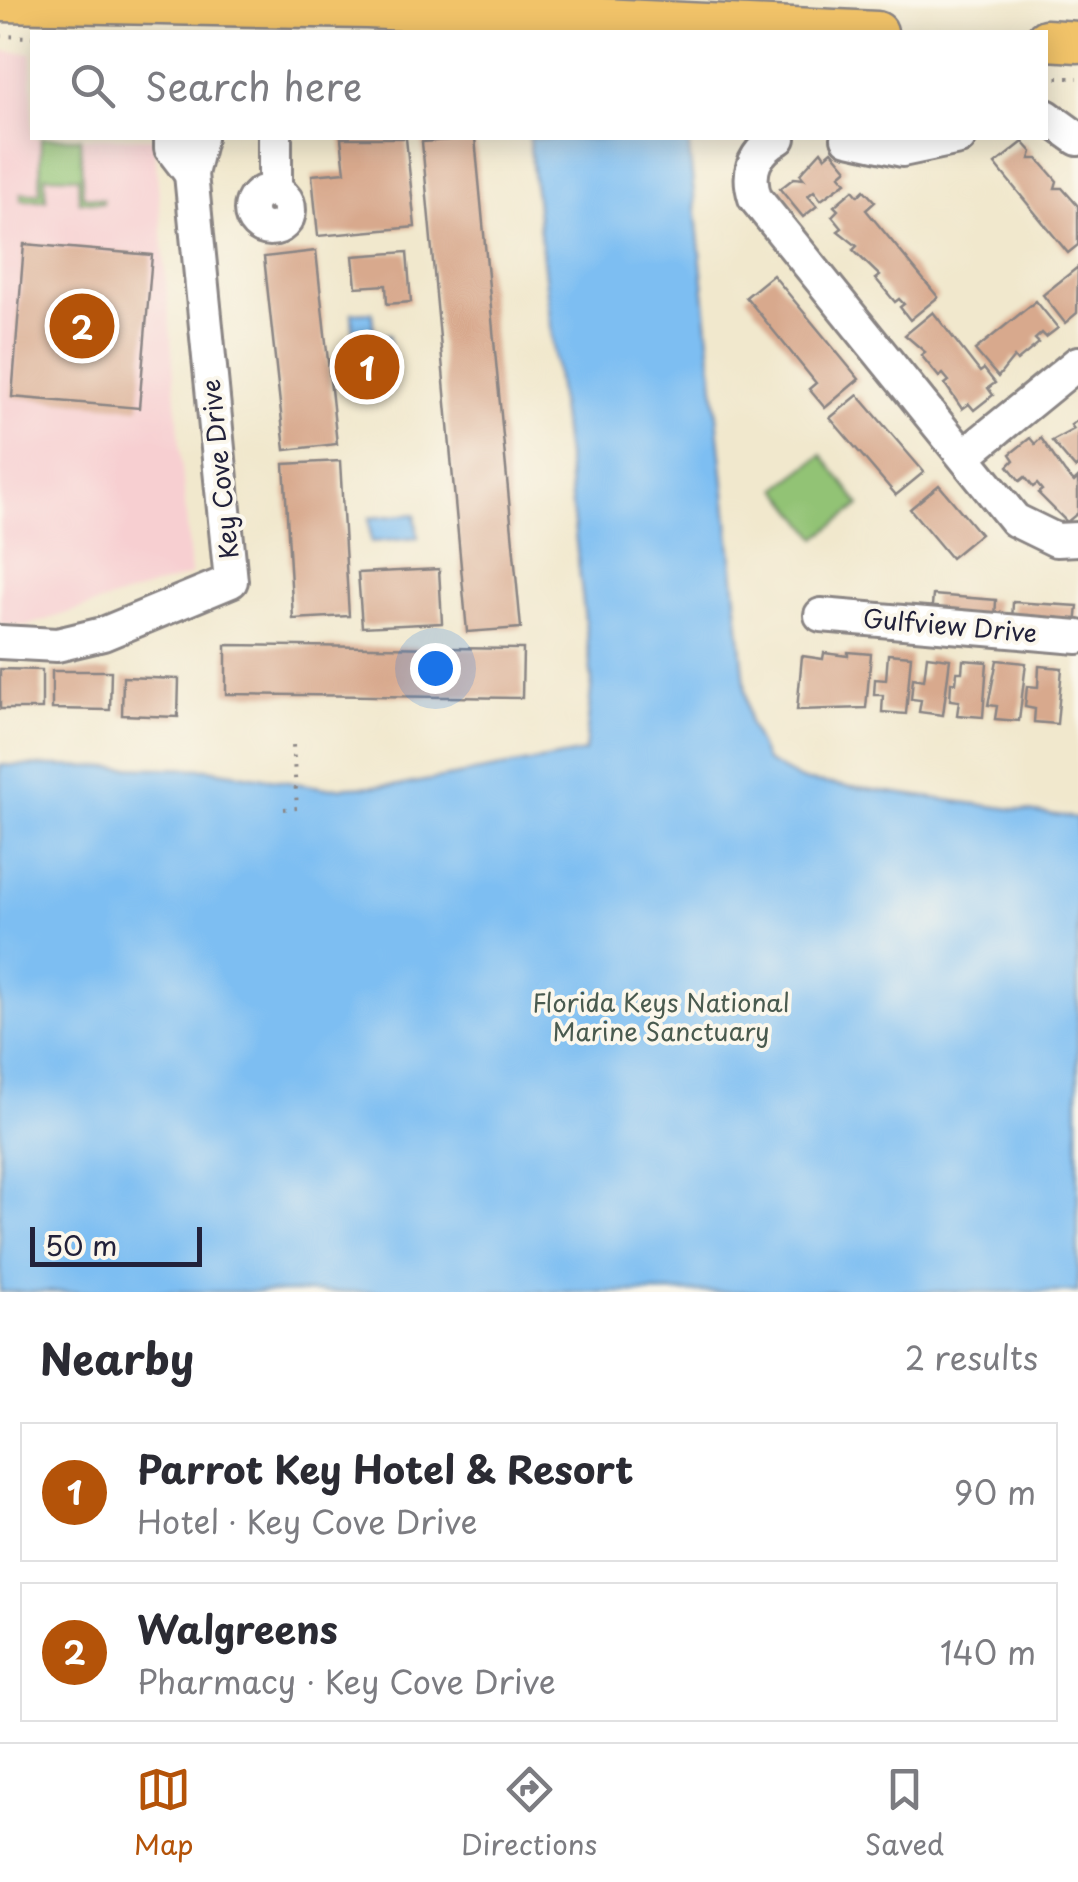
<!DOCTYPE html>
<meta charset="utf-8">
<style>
:root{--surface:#fff;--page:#f2f2f3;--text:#2b2b33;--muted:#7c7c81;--line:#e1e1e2;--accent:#b45309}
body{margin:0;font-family:"Playpen Sans",sans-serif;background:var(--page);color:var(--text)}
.scale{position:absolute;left:30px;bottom:25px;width:172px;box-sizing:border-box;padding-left:10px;border:5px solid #22223b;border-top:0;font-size:28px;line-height:35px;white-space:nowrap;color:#22223b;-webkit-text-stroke:8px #fbf7ec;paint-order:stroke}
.you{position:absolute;left:435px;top:668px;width:35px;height:35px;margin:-25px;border:8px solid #fff;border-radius:50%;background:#1a73e8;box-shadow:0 0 0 15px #1a73e833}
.badge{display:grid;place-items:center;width:65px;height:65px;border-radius:50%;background:var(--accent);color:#fff;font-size:32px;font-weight:700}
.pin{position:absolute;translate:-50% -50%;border:5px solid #fff;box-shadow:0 2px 10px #0006}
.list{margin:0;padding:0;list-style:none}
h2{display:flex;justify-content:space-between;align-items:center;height:130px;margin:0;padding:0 40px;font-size:42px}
h2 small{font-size:32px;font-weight:400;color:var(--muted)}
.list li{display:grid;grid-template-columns:65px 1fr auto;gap:30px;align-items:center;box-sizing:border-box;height:140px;margin:0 20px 20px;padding:0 20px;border:2px solid var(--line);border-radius:0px}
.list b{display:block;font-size:38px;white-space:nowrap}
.list p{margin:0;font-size:32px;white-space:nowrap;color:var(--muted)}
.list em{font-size:32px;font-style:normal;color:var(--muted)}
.icon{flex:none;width:55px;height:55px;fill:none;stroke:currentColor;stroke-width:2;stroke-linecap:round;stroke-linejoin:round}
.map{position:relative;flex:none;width:1078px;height:1292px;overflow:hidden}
.search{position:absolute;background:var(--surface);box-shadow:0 5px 25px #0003;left:30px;right:30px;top:30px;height:110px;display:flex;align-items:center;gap:25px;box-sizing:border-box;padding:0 35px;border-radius:0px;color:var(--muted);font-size:38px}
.sheet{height:450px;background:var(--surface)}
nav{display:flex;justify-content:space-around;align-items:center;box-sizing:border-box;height:140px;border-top:2px solid var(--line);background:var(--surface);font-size:28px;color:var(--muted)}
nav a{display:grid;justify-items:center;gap:5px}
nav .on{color:var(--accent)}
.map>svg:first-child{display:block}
</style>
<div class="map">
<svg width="1078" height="1292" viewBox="0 0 1078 1292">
<rect width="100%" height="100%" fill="#fbf7ec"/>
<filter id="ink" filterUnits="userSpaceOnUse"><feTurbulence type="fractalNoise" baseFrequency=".01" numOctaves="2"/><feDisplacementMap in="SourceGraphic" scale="20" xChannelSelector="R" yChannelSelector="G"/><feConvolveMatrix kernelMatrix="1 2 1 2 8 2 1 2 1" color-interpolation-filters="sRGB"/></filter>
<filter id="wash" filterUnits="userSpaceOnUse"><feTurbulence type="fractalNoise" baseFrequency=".0048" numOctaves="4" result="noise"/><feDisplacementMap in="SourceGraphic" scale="40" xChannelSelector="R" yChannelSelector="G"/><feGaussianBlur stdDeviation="2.25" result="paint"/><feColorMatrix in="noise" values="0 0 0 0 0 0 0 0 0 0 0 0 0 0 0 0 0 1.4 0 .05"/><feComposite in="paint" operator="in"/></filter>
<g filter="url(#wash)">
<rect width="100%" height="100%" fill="#f1e8cd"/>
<path fill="#f7cfd1" d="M0 51 32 53V138H154L191 575 26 626 0 625Z"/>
<g fill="#92c374" stroke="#5a7258" stroke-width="2.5">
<path d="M41 138H80L83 196 103 199V203L79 201 78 177 45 176 46 200H21V193H40Z"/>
<path d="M822 455 860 505 817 538 778 488Z"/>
</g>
<g fill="#7dbef2" stroke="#507096" stroke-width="2.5">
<path d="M529 138H688L749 722 766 761 801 780 1078 818V1292H0V765L207 769 326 788 403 785 585 752 592 680Z"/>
<path d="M372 312 374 336 389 335 390 353 355 355 352 313Z"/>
<path d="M415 514 418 538 371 542 369 518Z"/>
</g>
<g id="blocks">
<g fill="#d8a98d">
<path d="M341 138H406L415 227 318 236 312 175 345 172Z"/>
<path d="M475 138 521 628 467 632 422 142Z"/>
<path d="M1023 142 1032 152 1030 159H1038L1057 181 1055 188H1062L1078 206V245L1068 253 995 164Z"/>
<path d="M821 151 825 157 832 151 847 169 840 175 846 182 821 200 814 191 808 196 817 206 803 217 780 189 794 178 804 179 800 174Z"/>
<path d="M853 190 858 196 864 190 875 202 866 210 938 297 910 320 900 307 904 304 899 299 895 302 876 279 880 276 853 250 857 246 838 231 842 228 832 216 838 210 834 206Z"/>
<path d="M24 244 152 255 139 408 12 397Z"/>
<path d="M316 251 337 444 285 450 264 257Z"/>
<path d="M407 252 411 302 387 304 386 285 356 287 353 256Z"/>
<path d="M1078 267 1077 313 1065 323 1043 295Z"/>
<path d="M773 275 859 379 825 408 809 389 816 383 746 297Z"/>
<path d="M1036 301 1058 328 1046 337 1042 333 1035 339 1039 343 1017 361 1014 357 998 377 975 350Z"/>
<path d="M933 312 980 372 984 369 995 383 988 388 993 395 974 410 969 404 962 409 945 384 949 381 943 374 939 377 921 355 925 352 905 335Z"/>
<path d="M858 395 924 472 896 495 830 418Z"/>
<path d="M1078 420V466L1075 468 1052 441 1074 429 1071 425Z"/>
<path d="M1030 438 1035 444 1041 438 1065 473 1074 482 1078 478V513L1067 522 1038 493 1042 490 1037 484 1033 487 1025 477 1020 481 1008 466 1014 460 1010 454Z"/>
<path d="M340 461 349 616 293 619 284 464Z"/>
<path d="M939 485 980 534 951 558 910 509Z"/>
<path d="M439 569 442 623 362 627 358 573Z"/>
<path d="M933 595 996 600 995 620 931 616Z"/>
<path d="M1013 602 1078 606 1076 626 1012 622Z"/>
<path d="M226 645 523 649 522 698 226 694Z"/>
<path d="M848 652 871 654 866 708 797 710 802 656 823 659 824 653 848 656Z"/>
<path d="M888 654 911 656 906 714 882 712 883 695H874L875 679 886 680Z"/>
<path d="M927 656 950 659 943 715 919 712 921 700 911 699 913 678 924 680Z"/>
<path d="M963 660 987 662 983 717 957 715 959 701 950 700 951 682 956 683 957 672H962Z"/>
<path d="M997 660 1026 663 1019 721 995 719 997 706 988 705Z"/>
<path d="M1039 666 1062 668 1057 724 1034 722 1035 709 1025 707 1027 686 1038 687Z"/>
<path d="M0 669 42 670V709H0Z"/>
<path d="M52 671H111L110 710 52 709Z"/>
<path d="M123 677 179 679 178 717 122 715Z"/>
</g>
</g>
</g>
<g filter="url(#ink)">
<use href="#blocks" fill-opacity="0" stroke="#8a8584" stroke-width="2.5"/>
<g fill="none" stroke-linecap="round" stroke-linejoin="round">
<defs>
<g id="minor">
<path d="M1046 116 1078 139"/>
<path d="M171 138V148L191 174"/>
<path d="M275 138V192"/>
<path d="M779 138C755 152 746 170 755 198L1015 520 1056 540 1078 539"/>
<path d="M848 138 902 150 959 138"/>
<circle cx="270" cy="210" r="19"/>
<path d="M964 456 1078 363"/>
<path d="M821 615 1078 637"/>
<path d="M0 642 57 645 103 634 231 581 191 174 200 138"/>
</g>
<g id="major">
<path d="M0 1 367 8 877 32"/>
<path d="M1046 40 1078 42"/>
</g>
</defs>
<use href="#minor" stroke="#8a8584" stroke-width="38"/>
<use href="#major" stroke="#8a8584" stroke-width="45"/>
<g stroke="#8a8584" stroke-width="4" stroke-dasharray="2.5 8" stroke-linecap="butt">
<path d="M0 36 32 37"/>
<path d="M1046 78H1078"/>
<path d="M284 809 297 808 293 745"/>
</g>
<use href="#minor" stroke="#fff" stroke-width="32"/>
<use href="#major" stroke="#f1c369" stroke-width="40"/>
</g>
</g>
<g text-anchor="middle" stroke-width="8" stroke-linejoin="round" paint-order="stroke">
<g font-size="25" fill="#22223b" stroke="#fbf7ec">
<text transform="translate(220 469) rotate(-96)" y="9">Key Cove Drive</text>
<text transform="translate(950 626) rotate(5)" y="9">Gulfview Drive</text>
</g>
<g font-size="25" fill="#495a4f" stroke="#fbf7ec">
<text x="661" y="1012">Florida Keys National<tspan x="661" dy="29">Marine Sanctuary</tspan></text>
</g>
</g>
</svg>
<div class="scale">50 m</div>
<div class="you"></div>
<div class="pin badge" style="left:367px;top:367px">1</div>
<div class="pin badge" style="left:82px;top:326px">2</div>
<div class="search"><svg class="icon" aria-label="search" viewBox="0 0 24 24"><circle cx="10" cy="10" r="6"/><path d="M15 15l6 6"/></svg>Search here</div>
</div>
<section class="sheet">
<h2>Nearby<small>2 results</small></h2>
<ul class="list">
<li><span class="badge">1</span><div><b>Parrot Key Hotel &amp; Resort</b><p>Hotel · Key Cove Drive</p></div><em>90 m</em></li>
<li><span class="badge">2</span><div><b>Walgreens</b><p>Pharmacy · Key Cove Drive</p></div><em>140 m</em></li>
</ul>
</section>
<nav>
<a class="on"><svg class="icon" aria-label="map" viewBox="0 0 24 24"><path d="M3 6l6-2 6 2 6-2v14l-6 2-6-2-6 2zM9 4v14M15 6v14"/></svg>Map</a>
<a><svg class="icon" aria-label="directions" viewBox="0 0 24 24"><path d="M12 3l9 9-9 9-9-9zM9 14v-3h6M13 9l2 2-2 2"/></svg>Directions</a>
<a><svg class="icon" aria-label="saved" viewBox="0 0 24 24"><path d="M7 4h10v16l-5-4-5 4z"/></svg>Saved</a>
</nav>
